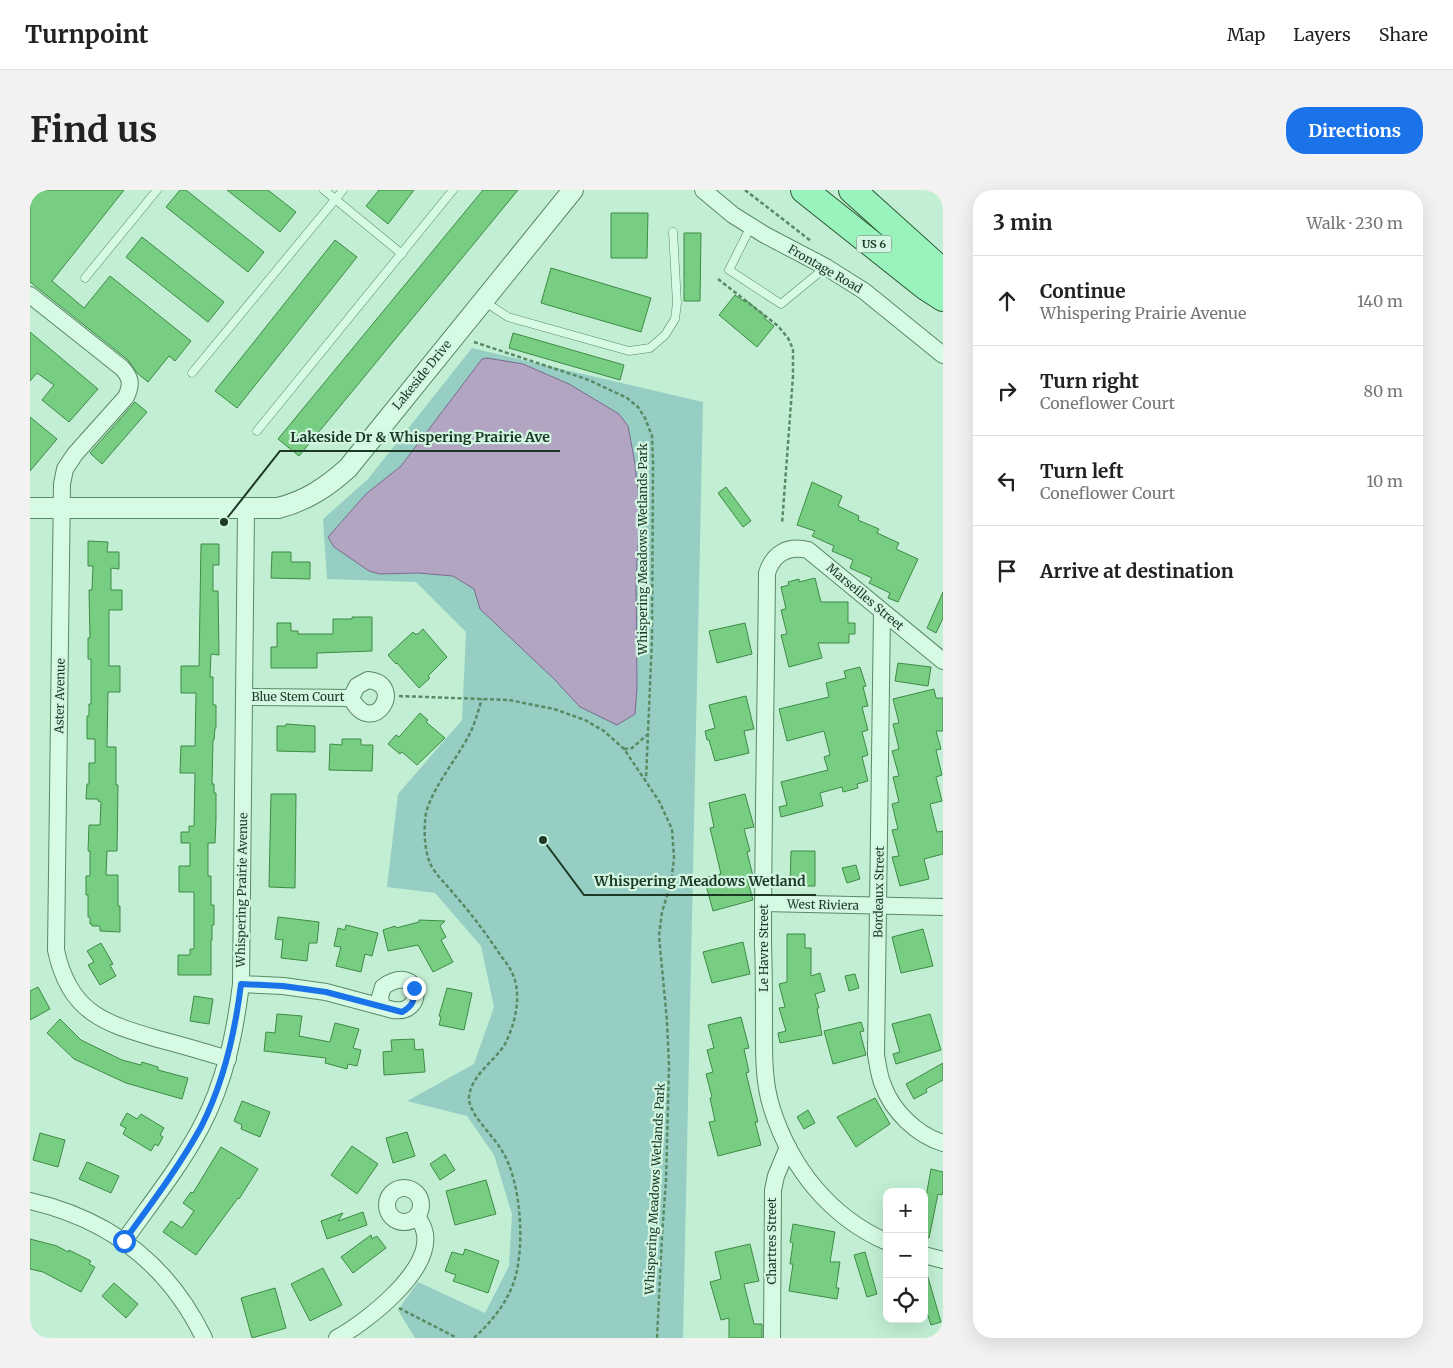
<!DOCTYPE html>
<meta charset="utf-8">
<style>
:root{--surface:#fff;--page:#f2f2f2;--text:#222;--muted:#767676;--line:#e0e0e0;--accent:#1a73e8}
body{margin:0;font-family:Merriweather,serif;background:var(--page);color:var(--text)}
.controls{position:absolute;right:15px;bottom:15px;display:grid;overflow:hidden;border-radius:10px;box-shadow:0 5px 20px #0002}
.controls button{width:45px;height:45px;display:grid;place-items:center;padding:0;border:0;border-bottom:1px solid var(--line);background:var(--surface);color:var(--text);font:25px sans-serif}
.stop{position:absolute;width:15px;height:15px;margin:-11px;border:4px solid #1a73e8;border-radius:50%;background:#fff}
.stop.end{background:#1a73e8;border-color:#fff;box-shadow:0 1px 5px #0008}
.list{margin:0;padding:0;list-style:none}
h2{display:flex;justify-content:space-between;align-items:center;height:65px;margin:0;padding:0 20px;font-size:21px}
h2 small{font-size:16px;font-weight:400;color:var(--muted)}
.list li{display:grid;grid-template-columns:32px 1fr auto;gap:15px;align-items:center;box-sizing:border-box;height:90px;padding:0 20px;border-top:1px solid var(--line)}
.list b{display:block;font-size:19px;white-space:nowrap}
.list p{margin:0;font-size:16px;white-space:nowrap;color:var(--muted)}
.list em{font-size:16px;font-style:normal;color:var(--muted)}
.icon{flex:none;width:28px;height:28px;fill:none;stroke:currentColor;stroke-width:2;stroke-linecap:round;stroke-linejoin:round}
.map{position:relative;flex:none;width:913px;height:1148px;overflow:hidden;border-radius:20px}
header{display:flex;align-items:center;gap:30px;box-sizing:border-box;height:70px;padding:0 25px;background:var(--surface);border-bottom:1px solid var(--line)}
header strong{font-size:24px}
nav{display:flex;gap:28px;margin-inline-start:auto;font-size:18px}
.intro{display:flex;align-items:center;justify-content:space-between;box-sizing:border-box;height:120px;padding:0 30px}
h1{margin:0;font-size:35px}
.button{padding:12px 22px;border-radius:20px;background:var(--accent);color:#fff;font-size:18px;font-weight:700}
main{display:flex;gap:30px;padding:0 30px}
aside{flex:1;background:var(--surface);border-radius:20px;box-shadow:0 5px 20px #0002}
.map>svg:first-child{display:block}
</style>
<header>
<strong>Turnpoint</strong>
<nav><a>Map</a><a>Layers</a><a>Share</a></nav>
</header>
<div class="intro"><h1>Find us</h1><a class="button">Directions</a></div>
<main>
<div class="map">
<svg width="913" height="1148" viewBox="0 0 913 1148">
<rect width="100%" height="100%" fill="#c2efd4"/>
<path fill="#96cec4" d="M442 158 673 212 653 1148H385L368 1120 388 1092 455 1123 479 1076 482 1024 464 965 437 926 377 911 444 874 464 817 451 756 405 703 357 697 368 604 432 530 436 442 386 392 297 389 293 329 338 289Z"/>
<path fill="#b1a5c2" stroke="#7c6b90" d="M457 168 493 174 539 194 589 224 598 236 604 268 610 316 606 389 607 498 605 524 587 535 550 517 524 489 450 419 444 399 423 386 388 383 350 384 339 381 304 357 298 347 336 304 371 276 452 169Z"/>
<g fill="#77ce82" stroke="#3e8a45">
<path d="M4 0H94L22 91 54 118 80 86 161 151 145 171 139 166 118 192 107 183 98 170 0 92V5Z"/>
<path d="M150 0H156L234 62 218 82 136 17Z"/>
<path d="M197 0H238L266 22 250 42Z"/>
<path d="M349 0H384L358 34 336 16Z"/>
<path d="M453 0H488L269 266 248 249Z"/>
<path d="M581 23H618L617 68H581Z"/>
<path d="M654 43H671L670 111H654Z"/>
<path d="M112 47 194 112 178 132 96 67Z"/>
<path d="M305 50 327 67 207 218 185 201Z"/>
<path d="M521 78 621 108 611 142 511 113Z"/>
<path d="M705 105 715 112 717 111 735 126 734 128 744 136 727 157 689 125Z"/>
<path d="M0 142 68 199 39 232 12 210 24 195 7 183 0 191Z"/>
<path d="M483 143 594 175 590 190 479 158Z"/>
<path d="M105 212 117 222 72 274 60 263Z"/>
<path d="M0 227 27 249 0 281Z"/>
<path d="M782 292 812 306 808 316 829 326 828 330 849 339 847 343 869 353 866 359 888 369 868 412 858 408 860 403 839 393 842 388 820 378 823 370 802 361 804 356 782 346 785 341 767 335Z"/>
<path d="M696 297 721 331 713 337 688 303Z"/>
<path d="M58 351 78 352 77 362H89V379L81 378V400H92V420H79V476H90V502H78L77 557H86V595H88L87 661H77L76 685H88V716H90V742L70 741V736H62V734H60V727H58V705H56V686H60V661H58L59 635H70L71 612 68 611V609H56L57 594H59V573H65V549H57V526H59V514H61V469H58V448H60L59 400H62L63 376H58Z"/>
<path d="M171 354H189V375H183V401H188L189 465 181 464 180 487H183V515H186V538H185L184 550H183L182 594H184V603H186V629L185 653H178V686H181V715H184V735H182V750H181V785H148V765H160V759H164V702H149V676H160V653H151V642H159V636H164L165 583H150L151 556H165L166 503H151V476H169Z"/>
<path d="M242 362H261V372H280V389L241 388Z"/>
<path d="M785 388 791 412H818V433H825V444H819V453H788L792 468 759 477 751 445 757 444 751 420 756 419 751 397 759 395 758 392 769 389V392Z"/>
<path d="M913 402V428L906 443 897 438Z"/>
<path d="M322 427H342V461L287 463V478H241V457H247V433H261V441H268V444H303V429H322Z"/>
<path d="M715 433 722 464 687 473 679 441Z"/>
<path d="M393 439 417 467 398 486 400 488 389 498 367 473 366 474 358 465 383 442 385 444H388Z"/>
<path d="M868 473 901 477 898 496 865 491Z"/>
<path d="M830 477 836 496 833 497 838 516 832 517 838 540 832 542 838 565 832 567 838 591 827 594 828 598 813 602 812 597 790 603 793 616 751 627 749 617 757 615 751 592 798 580 794 567 800 565 794 541 757 551 749 519 799 507 796 493 816 488 814 481Z"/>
<path d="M904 499 906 508H913V541H906L911 559 906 560 912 585 906 587 912 611 900 614 907 642 913 641V664L894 669 899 689 870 696 862 667 869 666 862 640 868 639 862 614 869 612 863 587 869 586 862 561 869 559 863 534 869 533 863 509Z"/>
<path d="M716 506 724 539 714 541 719 563 685 571 679 550H677L675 541 685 538 679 515Z"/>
<path d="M390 523 398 530 396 532 415 548 387 575 372 562 370 564 358 554 366 545 369 547Z"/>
<path d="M256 534 285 536V562L247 561V536H256Z"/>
<path d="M312 549H331V555H343L342 581 299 580 300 554 312 555Z"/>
<path d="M241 604H266L265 698 239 697Z"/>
<path d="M715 604 724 637 714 639 720 661 717 662 723 686 717 688 723 710 683 721 674 688 691 684 680 638 684 637 679 613Z"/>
<path d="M761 661H785V696H760Z"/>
<path d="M826 675 830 689 817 693 812 678Z"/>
<path d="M248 727 289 732 287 753H279L277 771 251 768 253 750 245 749Z"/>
<path d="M389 730 415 731 410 736 416 747 411 750 423 772 403 782 388 755 358 761 353 740 365 736 366 738 389 732Z"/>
<path d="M316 735 348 743 342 766 335 764 331 782 306 776 311 757 304 756 308 738 315 740Z"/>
<path d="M893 739 903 776 871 783 862 747Z"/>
<path d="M757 744H775V758H781V786L790 783 795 801 785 804 789 818H787L792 845 750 853 748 843 756 841 749 818 755 817 749 794 757 792Z"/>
<path d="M713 752 720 784 682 793 673 762Z"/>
<path d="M71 753 83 774 80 775 86 786 70 795 58 775 64 772 57 761Z"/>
<path d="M825 784 829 798 819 801 815 786Z"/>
<path d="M8 797 20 819 0 830V801Z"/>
<path d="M417 798 442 803 434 840 409 835 411 827 409 826Z"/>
<path d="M164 806 183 809 179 834 160 831Z"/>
<path d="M247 824 272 826 269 846 300 852 305 833 329 839 323 858 331 860 327 876 318 874 317 879 295 873 296 868 234 861 236 842 245 843Z"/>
<path d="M900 824 911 860 866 874 863 864 870 862 862 834Z"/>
<path d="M711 827 719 858 714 859 719 882 716 883 728 932H725L731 955 688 966 679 932 685 931 680 908 682 907 676 884 683 882 677 860 684 858 678 835Z"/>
<path d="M30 829 51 850 92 870 111 875 112 872 128 877V880L158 888 152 909 96 893 44 869 17 843Z"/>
<path d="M831 832 834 841 830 842 836 865 803 874 794 841Z"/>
<path d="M384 849 385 860 393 859 395 882 354 885 353 862 362 861 361 850Z"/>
<path d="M913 873V890L896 899 897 902 884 909 876 894Z"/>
<path d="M845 908 860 934 826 957 807 927Z"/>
<path d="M212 911 240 922 230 947 211 939 212 935 204 931Z"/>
<path d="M778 920 785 933 774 939 767 927Z"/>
<path d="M97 923 107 929 111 924 134 938 130 945 133 947 128 956 125 954 121 961 93 944 96 938 90 935Z"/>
<path d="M377 942 385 966 363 973 356 948Z"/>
<path d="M10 943 35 950 28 977 3 970Z"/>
<path d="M322 956 348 974 327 1004 301 985Z"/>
<path d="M191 957 228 979 209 1009 208 1008 166 1065 133 1042 141 1031 152 1038 164 1021 153 1013 161 1002 163 1003Z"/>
<path d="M415 964 425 980 410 990 400 974Z"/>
<path d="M57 972 89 986 81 1003 49 989Z"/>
<path d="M901 979 913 982V1000L912 1005 908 1004 899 1048 894 1047V1018Z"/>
<path d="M456 990 466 1024 425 1035 416 1001Z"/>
<path d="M333 1022 337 1035 297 1049 291 1031 313 1023 308 1031Z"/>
<path d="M763 1034 805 1042 800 1072H810L806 1098H809L807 1109 759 1101 763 1074H760L763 1053 760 1052Z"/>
<path d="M341 1045 342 1049 347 1046 356 1058 323 1083 311 1067Z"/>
<path d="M0 1049 27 1056 38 1062 39 1060 61 1071 59 1074 65 1077 51 1102 13 1082 0 1079Z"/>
<path d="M720 1054 729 1091 714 1094 724 1134H732V1148H699V1128L691 1130 680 1092 691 1089 685 1062Z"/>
<path d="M435 1059 469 1071 458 1103 423 1091 426 1085 415 1081 422 1062 433 1065Z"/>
<path d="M835 1062 847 1104 837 1107 824 1065Z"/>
<path d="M293 1078 312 1115 280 1131 261 1094Z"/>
<path d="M897 1084 911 1132 901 1135 894 1113V1085Z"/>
<path d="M84 1093 108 1114 96 1128 72 1106Z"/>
<path d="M245 1098 256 1138 222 1148 211 1108Z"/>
</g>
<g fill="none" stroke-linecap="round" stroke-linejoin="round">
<defs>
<g id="service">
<path d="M294 0 372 64"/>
<path d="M721 36 699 80 751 114 796 77"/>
<path d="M55 88 127 0"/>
<path d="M455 112 478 127 599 161 620 158 635 145 645 129 647 113 643 42"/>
<path d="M162 183 313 0"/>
<path d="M227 241 423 0"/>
</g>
<g id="minor">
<path d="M673 0 703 25 735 45 796 77 834 101 913 165"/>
<path d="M0 105 92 178C101 188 102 194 96 207L45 264 35 279 32 294 26 760C39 822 73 833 128 849 151 855 175 862 198 869"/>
<path d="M852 422 846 865C848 875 849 886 853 895 862 921 887 945 913 953"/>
<path d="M214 507 321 508C343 550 377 494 338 490L327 496 321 508"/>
<path d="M733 713 913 717"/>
<path d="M211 794 253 796 296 802 363 820C398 825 390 771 353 797L350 807 352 817"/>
<circle cx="374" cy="1015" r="17"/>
<path d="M0 1011C79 1029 138 1074 174 1148"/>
<path d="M94 1051C120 1014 150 977 171 937 195 892 205 843 211 794L216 320"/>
<path d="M857 1052C800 1027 761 978 742 919 733 891 734 862 734 833 734 807 734 780 733 754 733 630 736 507 737 383 743 364 757 355 778 360L913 471"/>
<path d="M894 1065 913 1070"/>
<path d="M307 1148C336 1132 401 1082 395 1044 394 1038 391 1032 387 1027"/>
<path d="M742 1148 743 1000 746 986 758 957"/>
</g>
<path id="tertiary" d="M0 318H248C276 311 297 297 318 278L543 0"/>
<g id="primary">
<path d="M774 0 896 97 913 108"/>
<path d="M822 0 913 82"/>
</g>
</defs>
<use href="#service" stroke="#598a64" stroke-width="9"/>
<use href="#minor" stroke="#598a64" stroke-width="18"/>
<use href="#tertiary" stroke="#598a64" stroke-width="22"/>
<use href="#primary" stroke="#2d5734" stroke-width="28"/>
<g stroke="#598a64" stroke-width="2.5" stroke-dasharray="4 2.5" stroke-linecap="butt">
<path d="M715 0 781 51"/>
<path d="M688 89 748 136 758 148 763 159V186L752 334"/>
<path d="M444 152 559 190 597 208 608 217 615 228 622 246 623 273 622 449 616 589"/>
<path d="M369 506 479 510 524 519 555 530 574 541 594 559 629 611 642 639 644 668 641 693 632 722 629 746 637 831 639 877 636 990 632 1046 627 1148"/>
<path d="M594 559 602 558 617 545"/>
<path d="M369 1118 427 1148"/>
<path d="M444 1148C460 1133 473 1118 482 1097 496 1064 492 992 472 961 464 946 438 924 439 907 441 885 465 871 475 854 485 834 492 806 483 785 480 777 474 770 469 763 455 742 440 722 423 703 416 694 404 683 400 673 395 661 394 645 395 632 395 606 428 568 439 545 445 534 448 521 452 509"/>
</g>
<use href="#service" stroke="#d6fae4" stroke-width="8"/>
<use href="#minor" stroke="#d6fae4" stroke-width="16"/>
<use href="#tertiary" stroke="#d6fae4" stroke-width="20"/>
<use href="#primary" stroke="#99f3bc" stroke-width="26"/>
</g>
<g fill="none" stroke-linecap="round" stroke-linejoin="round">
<path stroke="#1a73e8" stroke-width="6" d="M94 1051C121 1014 149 977 171 937 194 892 205 843 211 794L253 796 296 802 372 822C383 816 385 810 384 798"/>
</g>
<g text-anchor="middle" stroke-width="4.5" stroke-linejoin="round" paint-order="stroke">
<rect fill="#d2f6e1" stroke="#53725c" stroke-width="1" x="826.5" y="45.5" width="35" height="17" rx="4"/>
<g font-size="11" font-weight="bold" fill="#1d3923">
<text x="844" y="58">US 6</text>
</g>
<g font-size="12" fill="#1d3923" stroke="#d2f6e1">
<text transform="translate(795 79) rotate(30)" y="4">Frontage Road</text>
<text transform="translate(392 185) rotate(-51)" y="4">Lakeside Drive</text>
<text transform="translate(613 359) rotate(-90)" y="4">Whispering Meadows Wetlands Park</text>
<text transform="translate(835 407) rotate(40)" y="4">Marseilles Street</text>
<text transform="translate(30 506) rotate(-89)" y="4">Aster Avenue</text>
<text x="268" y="511">Blue Stem Court</text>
<text transform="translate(212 700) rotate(-89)" y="4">Whispering Prairie Avenue</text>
<text transform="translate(849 702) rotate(-89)" y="4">Bordeaux Street</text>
<text transform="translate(793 715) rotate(1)" y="4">West Riviera</text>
<text transform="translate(734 758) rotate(-90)" y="4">Le Havre Street</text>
<text transform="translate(625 999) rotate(-87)" y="4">Whispering Meadows Wetlands Park</text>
<text transform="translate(742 1051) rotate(-90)" y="4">Chartres Street</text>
</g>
</g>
<path fill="none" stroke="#1d3923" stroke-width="2" d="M194 332L250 261H530M513 650L554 705H786"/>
<g fill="#1d3923" stroke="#d2f6e1" stroke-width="2">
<circle cx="194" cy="332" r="5"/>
<circle cx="513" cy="650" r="5"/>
</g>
<g font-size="14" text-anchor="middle" font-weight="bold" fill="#1d3923" stroke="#d2f6e1" stroke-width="4.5" stroke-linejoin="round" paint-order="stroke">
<text x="390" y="252">Lakeside Dr &amp; Whispering Prairie Ave</text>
<text x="670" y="696">Whispering Meadows Wetland</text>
</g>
</svg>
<div class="controls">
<button>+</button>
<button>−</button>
<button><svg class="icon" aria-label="locate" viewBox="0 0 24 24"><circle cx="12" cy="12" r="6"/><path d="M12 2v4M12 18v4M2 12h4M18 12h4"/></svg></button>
</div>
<div class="stop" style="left:94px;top:1051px"></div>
<div class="stop end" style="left:384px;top:798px"></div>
</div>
<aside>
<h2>3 min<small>Walk · 230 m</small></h2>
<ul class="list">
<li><svg class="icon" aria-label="ahead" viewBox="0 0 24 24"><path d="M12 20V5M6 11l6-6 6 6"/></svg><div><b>Continue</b><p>Whispering Prairie Avenue</p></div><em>140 m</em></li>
<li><svg class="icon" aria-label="right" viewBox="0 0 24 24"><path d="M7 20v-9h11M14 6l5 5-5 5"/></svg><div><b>Turn right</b><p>Coneflower Court</p></div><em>80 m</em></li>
<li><svg class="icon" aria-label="left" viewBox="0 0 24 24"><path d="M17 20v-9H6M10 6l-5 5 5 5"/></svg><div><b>Turn left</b><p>Coneflower Court</p></div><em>10 m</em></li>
<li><svg class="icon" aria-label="arrive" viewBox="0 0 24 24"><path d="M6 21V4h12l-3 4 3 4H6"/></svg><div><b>Arrive at destination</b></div></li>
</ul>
</aside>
</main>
